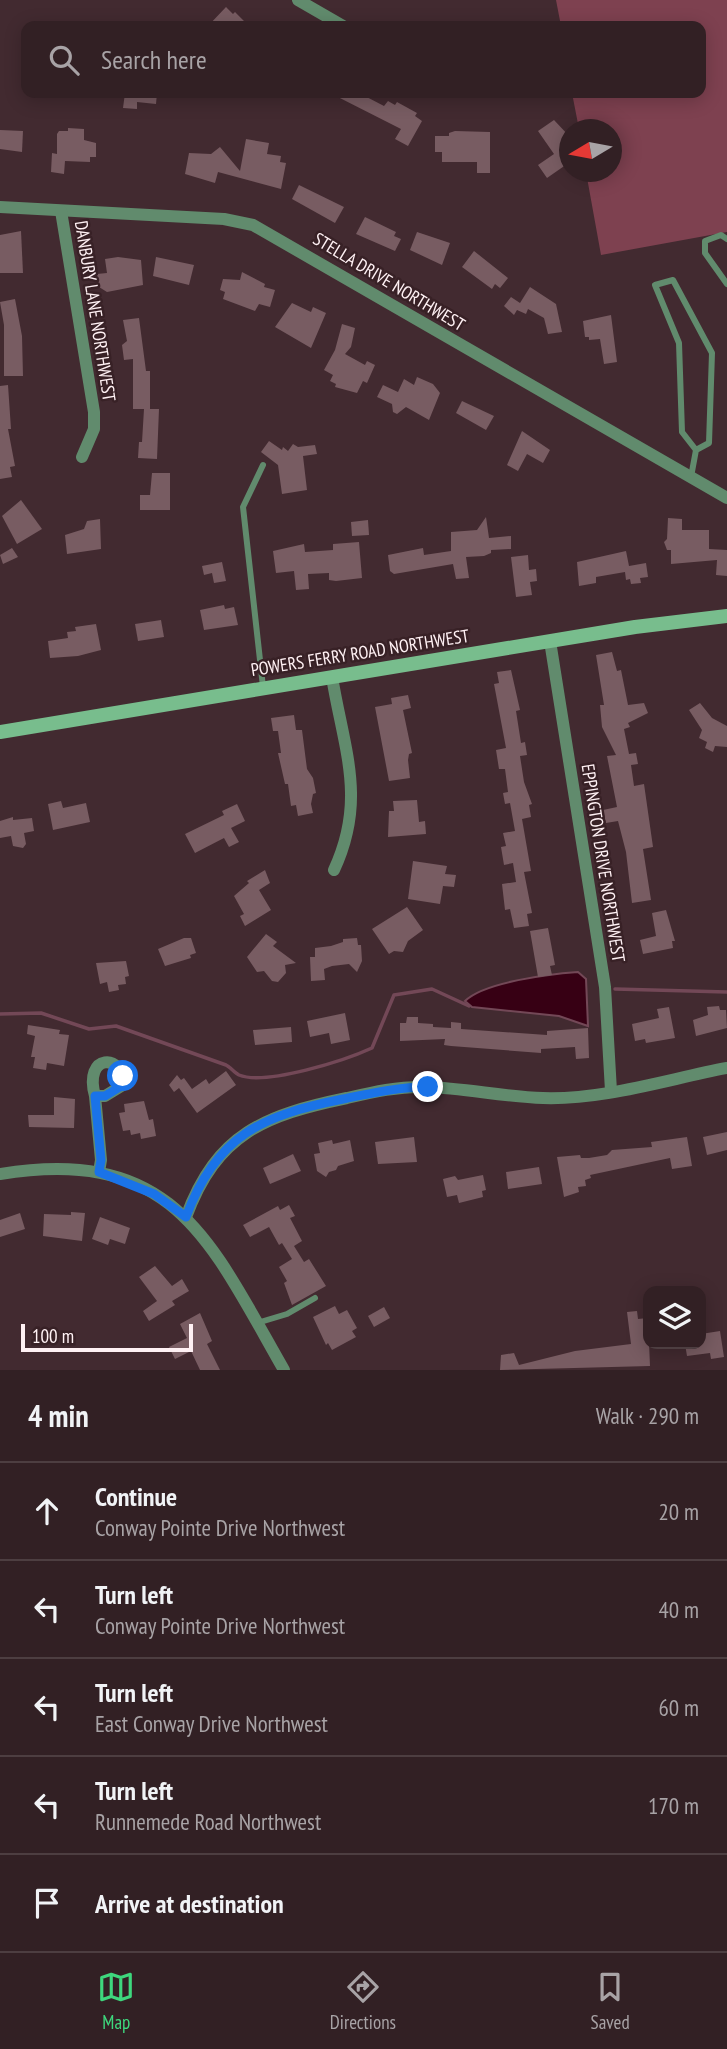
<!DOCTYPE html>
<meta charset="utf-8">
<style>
:root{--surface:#322024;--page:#3d2d31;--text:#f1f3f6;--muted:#a8a3a6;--line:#4d3e41;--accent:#3ed77d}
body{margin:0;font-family:"PT Sans Narrow",sans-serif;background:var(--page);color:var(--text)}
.controls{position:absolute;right:21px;bottom:21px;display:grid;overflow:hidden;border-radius:14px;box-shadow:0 4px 18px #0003}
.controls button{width:63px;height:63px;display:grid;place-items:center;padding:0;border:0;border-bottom:2px solid var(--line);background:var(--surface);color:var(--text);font:35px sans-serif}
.compass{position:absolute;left:559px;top:119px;width:63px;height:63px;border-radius:50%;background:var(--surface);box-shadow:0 4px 18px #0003;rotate:260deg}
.scale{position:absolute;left:21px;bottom:18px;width:172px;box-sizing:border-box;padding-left:7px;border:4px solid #fff1f4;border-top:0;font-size:19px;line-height:24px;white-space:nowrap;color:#fff1f4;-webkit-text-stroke:5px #382126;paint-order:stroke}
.stop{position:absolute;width:21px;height:21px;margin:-16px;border:5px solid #1a73e8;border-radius:50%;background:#fff}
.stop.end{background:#1a73e8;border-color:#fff;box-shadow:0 2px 7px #0008}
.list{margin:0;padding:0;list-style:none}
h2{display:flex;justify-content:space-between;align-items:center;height:91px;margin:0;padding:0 28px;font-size:30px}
h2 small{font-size:23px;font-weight:400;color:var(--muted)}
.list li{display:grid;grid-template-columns:46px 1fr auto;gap:21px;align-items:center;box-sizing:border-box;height:98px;padding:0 28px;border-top:2px solid var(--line)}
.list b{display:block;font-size:26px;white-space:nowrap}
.list p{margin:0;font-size:23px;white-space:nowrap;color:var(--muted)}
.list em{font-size:23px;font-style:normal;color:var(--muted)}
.icon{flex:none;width:38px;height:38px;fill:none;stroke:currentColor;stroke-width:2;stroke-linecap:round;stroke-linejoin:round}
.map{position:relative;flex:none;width:727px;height:1370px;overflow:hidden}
.search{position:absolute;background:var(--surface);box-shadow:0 4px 18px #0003;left:21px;right:21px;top:21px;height:77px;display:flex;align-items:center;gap:18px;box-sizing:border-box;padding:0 24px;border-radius:14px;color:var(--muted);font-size:26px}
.sheet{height:581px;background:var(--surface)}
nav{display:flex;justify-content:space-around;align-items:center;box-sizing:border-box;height:98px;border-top:2px solid var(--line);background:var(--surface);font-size:19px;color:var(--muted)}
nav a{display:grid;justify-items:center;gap:4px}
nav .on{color:var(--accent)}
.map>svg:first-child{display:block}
</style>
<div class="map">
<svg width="727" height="1370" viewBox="0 0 727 1370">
<rect width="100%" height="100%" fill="#422a30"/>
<path fill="#7e4150" d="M556 0H727V232L601 255 586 172H612V130L579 129 572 93H701V26H561Z"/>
<path fill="#370014" stroke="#734857" stroke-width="2" d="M578 972 586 979 588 1026 559 1016 472 1007 465 1001C484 982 550 974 578 972Z"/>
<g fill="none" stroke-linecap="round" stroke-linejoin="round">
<g stroke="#734857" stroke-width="3.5">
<path d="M615 989 727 992"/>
<path d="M0 1014 41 1013 89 1029 116 1026 226 1065C230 1067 235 1073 239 1075 266 1086 346 1060 372 1048L394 995 432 989 469 1006"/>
</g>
</g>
<g fill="#785c62">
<path d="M226 7 233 14 235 12 249 26H208Z"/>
<path d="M125 93H157L156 104 137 102V109L123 108Z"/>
<path d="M330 93H359L384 106 388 101 395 105 397 102 417 113 415 116 422 121 408 146 395 139 401 129Z"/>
<path d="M554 120 570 137V162L547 178 538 165 554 154 538 131Z"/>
<path d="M68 128 84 129V140L96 143V157H90V162L65 161 64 174 51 172 52 153 57 154V134L59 131H68Z"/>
<path d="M0 130 23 131 22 152 0 149Z"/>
<path d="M455 131 490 132V173H477V162H442V152H435V136H449V133Z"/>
<path d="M246 139 269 143 267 154 281 156 280 162 286 163 281 189 218 172 215 183 185 174 189 153 211 154 220 147 240 171Z"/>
<path d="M299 185 344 207 335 223 292 199Z"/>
<path d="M365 217 396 232 394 236 401 239 395 251 356 234Z"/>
<path d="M21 231 23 273H0V235Z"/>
<path d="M417 232 450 243 442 265 410 250Z"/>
<path d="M474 251 508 278 500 288 495 284 492 289 462 267Z"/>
<path d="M118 257 141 260 143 285 107 292 99 287 97 274 107 273 105 259Z"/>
<path d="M156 257 194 265 189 285 153 276Z"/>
<path d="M242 272 265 284 264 287 275 290 270 307 259 304 255 311 223 299 225 292 220 290 223 279 240 280Z"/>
<path d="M530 287 556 304 562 332 548 334 544 318 528 309 526 314 517 310 514 315 504 306 511 297 520 303Z"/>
<path d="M15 299 22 336 23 376H4V325L0 302Z"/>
<path d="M292 303 311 312 313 307 326 313 311 348 275 327Z"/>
<path d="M611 315 617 362 604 364 600 339 589 340V337H585L583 321Z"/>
<path d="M139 318 146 371H150V409H159L157 459 138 458 139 442H142L144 409H133V359L124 360 122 345 127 341 123 320Z"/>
<path d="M342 324 355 328 351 347 345 354 365 365 367 361 375 365 367 383 363 381 357 393 335 387 336 384 330 381 333 375 324 370 335 350Z"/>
<path d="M417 377 433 384 440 393 429 420 406 407 397 414 393 412 392 404 377 397 383 385 398 392 404 379 414 385Z"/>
<path d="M8 385 11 429H8L15 466 10 467 12 477 0 479V386Z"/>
<path d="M462 401 494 416 486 430 456 413Z"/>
<path d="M522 431 550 450 543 463 527 454 518 471 507 465Z"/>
<path d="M269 441 282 450 283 447 288 451 293 444 298 447 315 445 317 454 303 456 307 490 282 494 278 465 261 452Z"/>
<path d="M152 473H170V510H140V495H150Z"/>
<path d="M21 500 42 529 17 544 2 516Z"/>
<path d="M486 517 489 538 511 536V549L491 550V553L484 556 466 557 469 578 456 579 453 564 394 574 390 571 388 555 423 548 424 555 451 551V532L477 530Z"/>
<path d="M668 518 682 519V530H709V549L727 550V576L716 575 717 560 671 564V550H667L664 542 667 539Z"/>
<path d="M100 519 101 549 67 554 65 535 84 529 87 521Z"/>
<path d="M368 520 369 535 352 536 351 522Z"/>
<path d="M359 542 362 578 336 581 329 580V573L308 574 309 589 296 590 294 571 276 573 273 551 304 544 305 552 333 550V544Z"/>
<path d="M12 548 18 557 3 564 0 555Z"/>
<path d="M626 551 629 566 646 563 648 577 640 578 641 583 631 584 630 579 626 580 625 572 596 577V583L579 586 577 562Z"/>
<path d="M528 555 529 570 536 569 537 581 530 582 532 595 516 597 511 557Z"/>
<path d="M222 562 226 581 214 583 212 573 204 575 202 566Z"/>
<path d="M224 605 225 609 234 607 238 625 204 630 200 610Z"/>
<path d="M161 620 164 637 138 641 135 624Z"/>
<path d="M96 624 101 650 78 656 50 658 48 641 68 638 67 632 76 631 75 627Z"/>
<path d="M612 652 617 671 621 670 628 705 644 703 648 713 628 723 630 727 624 729 629 754 636 753 638 764 631 765 634 786 644 784 653 847 643 849 651 900 632 903 626 852 618 821 606 823 603 810 617 807 607 756 616 755 602 727 600 705H604L596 655Z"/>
<path d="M511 670 520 710 516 711 521 743 525 742 527 755 520 756 524 782 532 804 529 805 531 817 522 819 531 871 524 872 532 913 527 914 529 926 514 928 510 909 505 910 502 884 516 882 513 863 504 865 501 847 506 846 503 833 515 831 510 803 505 804 503 793 508 792 505 769H499L496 750 506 748 494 684 499 683 497 672Z"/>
<path d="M408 695 411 708 403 710 412 753 409 754 408 760 410 778 389 781 375 707 392 704 391 698Z"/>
<path d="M700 703 712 718 727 726V747L715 746 713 752 705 748 707 742 699 738 702 730 689 710Z"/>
<path d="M294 715 296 730H302L307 769 313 778 316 793 313 794 311 804 313 813 298 816 296 805 291 806 288 784H285L278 753H281L278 731H273L271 718Z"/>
<path d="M417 800 419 822 425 821 426 834 388 837 389 811H394L393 801Z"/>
<path d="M61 801 63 808 86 803 90 822 53 830 48 804Z"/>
<path d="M237 804 245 821 231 828 239 842 229 847 224 838 195 853 185 834 224 815 222 811Z"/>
<path d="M13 817V820L32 818 34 831 24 833 26 844 23 848 13 846 11 836 0 838V821Z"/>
<path d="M413 861 447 866 445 874 456 875 454 887 443 886 440 904 408 899Z"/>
<path d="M265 870 270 883 259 890 271 910 245 926 240 916 244 914 234 896 249 883 247 881Z"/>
<path d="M407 907 423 930 408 941 403 952 394 951 389 954 372 929Z"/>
<path d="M666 910 675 941H672L673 948 643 954 640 940 656 936 652 913Z"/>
<path d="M548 928 555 965 550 966 552 975 538 977 530 931Z"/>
<path d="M266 934 277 942 273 946 296 963 285 965 286 973 278 982 272 981 264 971 257 972 247 957Z"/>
<path d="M184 938H191L196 953 190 955 191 958 165 966 158 949Z"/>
<path d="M357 938 358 945H361L362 961 357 972 349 964 332 966 324 969 325 980 311 981 310 957H315V948L331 946 343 942V939Z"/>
<path d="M126 961 129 976 125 977 126 984 118 985 119 990 109 992 107 982 100 984 96 963Z"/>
<path d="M719 1006 720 1010H726L727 1028 696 1036 693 1020 708 1015 707 1007Z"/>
<path d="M669 1007 675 1038 646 1043 645 1039 635 1041 632 1024 659 1018 657 1009Z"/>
<path d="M345 1013 350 1040 331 1044 329 1033 310 1037 307 1021Z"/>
<path d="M407 1017H418V1023L433 1024V1027L451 1028V1022L461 1023V1029L547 1035V1031L588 1028 589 1058 576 1059 575 1047 541 1049V1053L451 1046 444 1045 445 1039 400 1041V1023H406Z"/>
<path d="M28 1025 60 1030 59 1034 69 1035 64 1066 47 1063 46 1070 33 1068 35 1057H31L35 1036 27 1034Z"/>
<path d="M291 1027 292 1042 255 1045 253 1030Z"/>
<path d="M226 1071 236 1085 197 1113 179 1088 174 1092 169 1085 177 1075 181 1080 184 1078 192 1089 206 1079 209 1084Z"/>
<path d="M54 1097 75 1099 74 1128 29 1127 28 1115H54Z"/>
<path d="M144 1101 149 1120 153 1119 156 1136 141 1139 140 1133 131 1135 130 1130 123 1131 119 1113 125 1112 124 1104Z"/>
<path d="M727 1132V1150L707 1155 703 1137Z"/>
<path d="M414 1137 417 1162 378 1164 375 1142Z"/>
<path d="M687 1137 692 1166 672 1169 670 1158 590 1175 591 1178 585 1180 586 1186 578 1187 579 1192 564 1197 557 1157 580 1155 581 1158H589L607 1155 612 1150 652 1147 651 1142Z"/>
<path d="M332 1140 333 1144 350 1140 354 1161 338 1166 336 1170 329 1172 326 1177 317 1171 314 1154 320 1153 318 1143Z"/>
<path d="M293 1154 301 1171 270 1184 263 1168Z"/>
<path d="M539 1167 542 1184 508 1189 506 1172Z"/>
<path d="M483 1175 486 1190 482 1191 483 1197 459 1203 457 1195 447 1197 443 1179 455 1176 458 1180Z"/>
<path d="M289 1205 295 1216 290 1218 302 1241 294 1246 304 1262 309 1259 326 1286 292 1305 284 1283 287 1281 279 1267 292 1259 282 1243 279 1245 269 1227 250 1237 243 1225 278 1206 280 1210Z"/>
<path d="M71 1212 85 1213 82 1241 43 1236 44 1214 71 1215Z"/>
<path d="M20 1213 25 1229 0 1237V1220Z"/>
<path d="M100 1217 130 1228 125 1244 110 1239 108 1245 92 1239Z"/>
<path d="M155 1266 172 1286 182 1279 189 1291 172 1301 175 1305 149 1321 143 1311 157 1301 139 1277Z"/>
<path d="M335 1306 339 1314 347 1310 357 1328 352 1331 356 1337 332 1350 328 1343 326 1345 313 1317Z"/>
<path d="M384 1307 390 1318 374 1327 368 1316Z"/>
<path d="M637 1311 638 1319 648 1318 650 1366 500 1370 501 1355 514 1353 519 1365 575 1351 631 1344 627 1312Z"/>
<path d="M200 1313 212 1341 207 1344 220 1370H200L191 1351 175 1359 169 1347 187 1338 180 1324Z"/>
<path d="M720 1331 724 1357 711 1359 710 1353 687 1356 685 1344H701V1334Z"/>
</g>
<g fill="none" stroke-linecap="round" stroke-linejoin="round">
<g stroke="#618b6d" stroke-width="6">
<path d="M727 239 721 235 705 241V253L727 284"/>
<path d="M263 465 243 507 263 687"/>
<path d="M691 477 696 450 682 432 679 343 655 285 673 280 712 353 709 443 696 450"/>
<path d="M257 1323 287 1314 315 1298"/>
</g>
<g stroke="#618b6d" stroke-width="12">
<path d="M298 0 343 26"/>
<path d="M0 207 224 219 253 225 727 498"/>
<path d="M61 211 94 412V429L82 457"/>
<path d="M550 641 605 987 611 1091"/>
<path d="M332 677C344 750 367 799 334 870"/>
<path d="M95 1096C83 1053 124 1053 123 1085L105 1096H95L101 1160 99 1172"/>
<path d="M0 1174C174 1146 209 1239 284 1370"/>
<path d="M186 1217C217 1133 265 1115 347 1098 373 1092 399 1086 426 1087 465 1088 504 1097 543 1098 604 1100 668 1079 727 1068"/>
</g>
<path stroke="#78bd8d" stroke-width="14" d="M0 732 635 627 727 616"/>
</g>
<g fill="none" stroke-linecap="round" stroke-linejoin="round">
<path stroke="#1a73e8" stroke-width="9" d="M123 1076V1085L105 1096H95L101 1160 99 1172 154 1194 186 1217C216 1135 263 1115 343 1099 372 1093 399 1087 428 1087"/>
</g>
<g text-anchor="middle" stroke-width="5" stroke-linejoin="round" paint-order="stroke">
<g font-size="18" fill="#fff1f4" stroke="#382126">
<text transform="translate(389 282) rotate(31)" y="6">STELLA DRIVE NORTHWEST</text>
<text transform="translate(95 311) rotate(81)" y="6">DANBURY LANE NORTHWEST</text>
<text transform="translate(360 653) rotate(-9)" y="6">POWERS FERRY ROAD NORTHWEST</text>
<text transform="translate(603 863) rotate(81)" y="6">EPPINGTON DRIVE NORTHWEST</text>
</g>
</g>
</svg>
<div class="controls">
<button><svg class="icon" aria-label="layers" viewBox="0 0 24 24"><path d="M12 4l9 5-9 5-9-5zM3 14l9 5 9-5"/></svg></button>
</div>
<svg class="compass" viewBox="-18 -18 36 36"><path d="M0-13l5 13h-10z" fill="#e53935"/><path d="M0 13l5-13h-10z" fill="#a8a3a6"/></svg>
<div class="scale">100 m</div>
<div class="stop" style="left:123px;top:1076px"></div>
<div class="stop end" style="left:428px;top:1087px"></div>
<div class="search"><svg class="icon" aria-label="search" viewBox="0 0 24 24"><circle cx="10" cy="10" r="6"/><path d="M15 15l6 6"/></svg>Search here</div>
</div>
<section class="sheet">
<h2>4 min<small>Walk · 290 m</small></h2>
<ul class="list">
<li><svg class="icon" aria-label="ahead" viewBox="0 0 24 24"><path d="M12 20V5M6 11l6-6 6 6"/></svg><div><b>Continue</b><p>Conway Pointe Drive Northwest</p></div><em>20 m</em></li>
<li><svg class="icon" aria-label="left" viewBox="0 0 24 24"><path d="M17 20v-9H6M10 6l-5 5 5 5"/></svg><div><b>Turn left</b><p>Conway Pointe Drive Northwest</p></div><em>40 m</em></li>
<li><svg class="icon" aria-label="left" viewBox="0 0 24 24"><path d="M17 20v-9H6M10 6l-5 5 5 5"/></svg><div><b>Turn left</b><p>East Conway Drive Northwest</p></div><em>60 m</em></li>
<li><svg class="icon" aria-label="left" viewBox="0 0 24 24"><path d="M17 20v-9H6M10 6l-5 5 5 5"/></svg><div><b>Turn left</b><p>Runnemede Road Northwest</p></div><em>170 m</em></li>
<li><svg class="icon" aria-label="arrive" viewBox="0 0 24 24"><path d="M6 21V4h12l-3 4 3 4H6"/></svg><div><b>Arrive at destination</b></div></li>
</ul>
</section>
<nav>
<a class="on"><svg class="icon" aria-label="map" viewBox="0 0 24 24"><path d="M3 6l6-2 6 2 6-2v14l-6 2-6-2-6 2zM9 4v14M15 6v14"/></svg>Map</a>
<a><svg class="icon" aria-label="directions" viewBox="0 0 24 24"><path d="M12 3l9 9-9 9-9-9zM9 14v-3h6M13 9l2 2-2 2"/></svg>Directions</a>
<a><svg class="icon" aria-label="saved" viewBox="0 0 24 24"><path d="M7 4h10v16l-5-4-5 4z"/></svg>Saved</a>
</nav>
